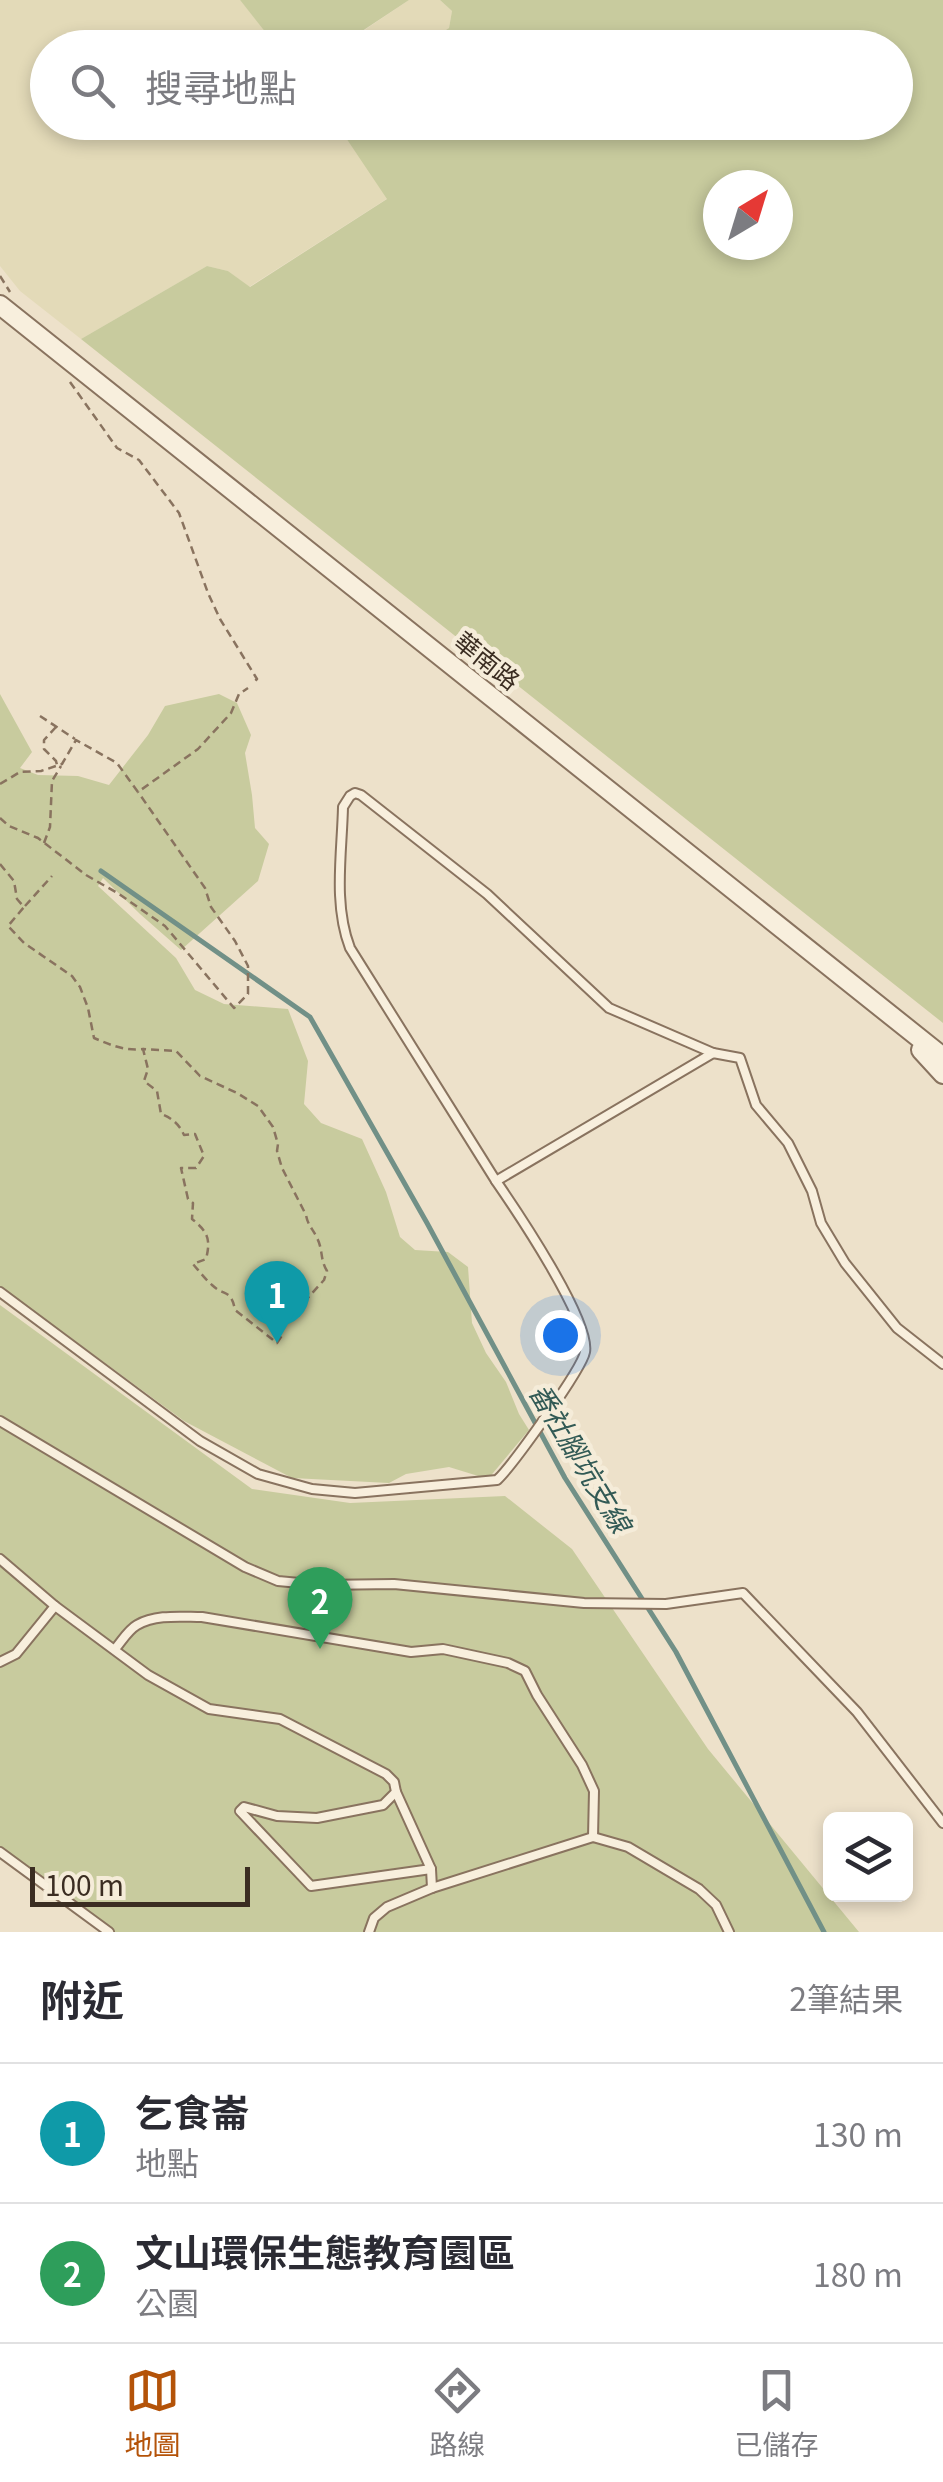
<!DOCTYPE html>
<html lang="zh-TW">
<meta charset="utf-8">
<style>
:root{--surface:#fff;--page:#f2f2f3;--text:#2b2b33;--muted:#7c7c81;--line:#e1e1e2;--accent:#b45309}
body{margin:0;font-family:Georgia,"Noto Sans TC",serif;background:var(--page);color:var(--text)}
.controls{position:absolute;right:30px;bottom:30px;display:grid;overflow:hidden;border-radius:15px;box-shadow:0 5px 15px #0003}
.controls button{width:90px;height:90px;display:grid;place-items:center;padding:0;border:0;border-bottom:2px solid var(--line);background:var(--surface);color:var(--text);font:50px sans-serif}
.compass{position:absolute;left:703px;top:170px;width:90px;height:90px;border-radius:50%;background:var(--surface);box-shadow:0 5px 15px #0003;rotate:38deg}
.scale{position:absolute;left:30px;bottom:25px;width:220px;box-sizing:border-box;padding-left:10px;border:5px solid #3b2d22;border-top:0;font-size:28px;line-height:35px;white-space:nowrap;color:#3b2d22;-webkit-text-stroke:8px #f5ecd9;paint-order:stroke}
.you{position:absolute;left:560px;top:1335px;width:35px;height:35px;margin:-25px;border:8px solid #fff;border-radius:50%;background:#1a73e8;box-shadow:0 0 0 15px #1a73e833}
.badge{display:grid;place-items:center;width:65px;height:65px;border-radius:50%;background:var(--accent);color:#fff;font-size:32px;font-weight:700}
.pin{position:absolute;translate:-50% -82px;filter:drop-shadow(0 2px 5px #0008)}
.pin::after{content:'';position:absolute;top:52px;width:35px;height:30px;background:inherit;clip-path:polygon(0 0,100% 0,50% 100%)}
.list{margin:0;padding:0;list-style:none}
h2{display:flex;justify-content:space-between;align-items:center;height:130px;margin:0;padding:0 40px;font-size:42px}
h2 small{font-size:32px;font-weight:400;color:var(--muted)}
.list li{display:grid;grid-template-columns:65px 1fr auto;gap:30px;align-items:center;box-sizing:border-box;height:140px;padding:0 40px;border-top:2px solid var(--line)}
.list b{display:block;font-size:38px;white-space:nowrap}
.list p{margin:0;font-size:32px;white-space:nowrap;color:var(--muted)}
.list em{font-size:32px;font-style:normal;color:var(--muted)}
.icon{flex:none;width:55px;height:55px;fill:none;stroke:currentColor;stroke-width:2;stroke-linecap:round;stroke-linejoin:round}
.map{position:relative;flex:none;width:943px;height:1932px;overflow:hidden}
.search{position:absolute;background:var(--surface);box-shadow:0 5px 15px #0003;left:30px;right:30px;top:30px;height:110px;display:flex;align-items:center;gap:25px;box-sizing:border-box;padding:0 35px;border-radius:55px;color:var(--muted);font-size:38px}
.sheet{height:410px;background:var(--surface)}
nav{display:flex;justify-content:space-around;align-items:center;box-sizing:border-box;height:140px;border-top:2px solid var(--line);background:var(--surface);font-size:28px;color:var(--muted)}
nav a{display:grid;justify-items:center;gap:5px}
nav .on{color:var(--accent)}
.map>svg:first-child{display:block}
</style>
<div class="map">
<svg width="943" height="1932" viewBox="0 0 943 1932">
<rect width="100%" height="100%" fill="#ede1ca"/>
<g fill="#e3dab8">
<path d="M0 0H240L278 47 48 48V122L336 123 388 198 249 287 228 271 207 266 81 339 20 291 0 266Z"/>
<path d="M409 0H440L452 11 449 28 420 47 338 48Z"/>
</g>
<g fill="#c8cb9e" fill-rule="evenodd">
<path d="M240 0H409L338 47 278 48Z"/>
<path d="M440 0H943V1023L81 339 207 266 228 271 250 287 387 199 336 123 896 122V48L420 47 449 28 452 11ZM778 185V245H718V185Z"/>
<path d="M0 694 32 752 20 768 38 775 78 776 109 785 148 735 165 706 219 694 237 703 251 735 245 753 252 795 255 828 269 844 258 881 181 950 140 914 103 878 98 886 176 958 195 990 224 1004 288 1009 308 1061 304 1104 321 1123 362 1139 386 1192 400 1237 415 1250 448 1252 468 1267 472 1323 486 1353 506 1382 519 1414 529 1430 488 1479 449 1467 406 1474 389 1483 292 1478 184 1421 0 1286Z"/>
<path d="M0 1305 252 1489 350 1503 505 1496 572 1549 708 1749 859 1932H111L0 1852Z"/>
</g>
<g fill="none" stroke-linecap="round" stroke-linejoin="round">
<path stroke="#719087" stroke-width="5" d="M101 871 310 1017 427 1223 565 1478 676 1652 824 1932"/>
<defs>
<g id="service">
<path d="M496 1181 350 948C333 904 342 853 343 807L350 796 355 793 361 795 487 894 609 1008 713 1053"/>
<path d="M0 1292 200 1441 258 1474 312 1489 355 1493 497 1480C512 1466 582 1369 585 1352 591 1321 516 1210 496 1181L713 1053 740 1058 756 1105 788 1143 812 1191 821 1223 845 1263 897 1328 943 1364"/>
<path d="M0 1421 245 1567 278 1581 321 1585 394 1584 584 1603 666 1604 743 1593 857 1712 943 1823"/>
<path d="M0 1559 55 1606 148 1675 209 1709 280 1719 386 1774 394 1782 396 1792 383 1805 317 1818 277 1816 244 1807 240 1811 311 1886 431 1869"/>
<path d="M115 1649C122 1641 128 1630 137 1625 156 1614 181 1617 202 1617L411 1652 443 1649 508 1663 525 1671 537 1695 582 1765 594 1791 593 1837"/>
<path d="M0 1662 16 1654 55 1606"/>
<path d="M396 1792 431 1869 432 1888"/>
<path d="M0 1852 109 1932"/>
<path d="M369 1932 374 1918 387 1907 432 1888 593 1837 628 1847 699 1889 716 1905 729 1932"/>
</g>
<g id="tertiary">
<path d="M0 305 943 1057"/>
<path d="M921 1050 943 1074"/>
</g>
</defs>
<use href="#service" stroke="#89735f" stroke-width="12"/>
<use href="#tertiary" stroke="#89735f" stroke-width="22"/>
<g stroke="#89735f" stroke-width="2.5" stroke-dasharray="8 5" stroke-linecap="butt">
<path d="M0 276 10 292"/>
<path d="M70 382 117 448 139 460 179 513 208 593 220 619 257 679 253 683"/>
<path d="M40 716 75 739"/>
<path d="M56 727 44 740V749L56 761 57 765"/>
<path d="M0 784 20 772 41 771 62 764 76 740 117 763 138 792 198 749 231 713 239 694 248 688"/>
<path d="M0 818 9 826 38 838 86 875 119 894 165 926 234 1008 248 994V966L235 941 211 907 205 888 138 792"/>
<path d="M44 843 50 827 52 781 61 766"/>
<path d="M0 864 14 881 17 899 24 907 8 926 24 943 72 976 80 987 88 1008 94 1038C111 1045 123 1051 143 1049L148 1069 144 1081 157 1091 161 1114C172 1118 179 1124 184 1135L195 1134 204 1156 196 1168H181L188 1199 193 1203 192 1219C208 1232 211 1239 206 1259L193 1264C199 1271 205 1279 212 1285 225 1297 231 1289 235 1310L277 1343 283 1334 278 1325 275 1298 284 1295 305 1301 324 1280 327 1271C320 1260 323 1249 317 1238 313 1229 308 1226 306 1215L282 1168 277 1151 278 1144 273 1127 258 1106 237 1093 200 1076 176 1051 143 1049"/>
<path d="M25 906 52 876"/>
</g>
<use href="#service" stroke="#f8efdd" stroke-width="8"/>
<use href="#tertiary" stroke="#f8efdd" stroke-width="18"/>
</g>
<g text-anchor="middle" stroke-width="9" stroke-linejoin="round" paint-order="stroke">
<g font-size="25" fill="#3b2d22" stroke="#f5ecd9">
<text transform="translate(487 661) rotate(39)" y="9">華南路</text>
</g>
<g font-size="28" font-style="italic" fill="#325a55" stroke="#f5ecd9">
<text transform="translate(580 1458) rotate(59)" y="10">番社腳坑支線</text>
</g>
</g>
</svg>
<div class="controls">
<button><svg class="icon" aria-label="layers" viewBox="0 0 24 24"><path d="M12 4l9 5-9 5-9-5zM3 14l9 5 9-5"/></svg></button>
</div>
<svg class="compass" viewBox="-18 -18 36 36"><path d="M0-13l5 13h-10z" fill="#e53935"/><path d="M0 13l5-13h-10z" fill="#7c7c81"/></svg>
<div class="scale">100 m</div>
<div class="you"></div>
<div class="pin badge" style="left:277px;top:1343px;background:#0f9aa8">1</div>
<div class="pin badge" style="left:320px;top:1649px;background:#2e9e5b">2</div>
<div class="search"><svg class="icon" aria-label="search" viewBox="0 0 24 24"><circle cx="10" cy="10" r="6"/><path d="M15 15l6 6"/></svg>搜尋地點</div>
</div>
<section class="sheet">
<h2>附近<small>2筆結果</small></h2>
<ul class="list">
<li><span class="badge" style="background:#0f9aa8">1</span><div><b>乞食崙</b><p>地點</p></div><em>130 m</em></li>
<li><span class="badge" style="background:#2e9e5b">2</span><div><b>文山環保生態教育園區</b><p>公園</p></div><em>180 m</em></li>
</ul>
</section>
<nav>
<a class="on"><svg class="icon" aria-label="map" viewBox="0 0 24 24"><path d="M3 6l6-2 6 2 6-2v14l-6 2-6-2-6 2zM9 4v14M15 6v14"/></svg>地圖</a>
<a><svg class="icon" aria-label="directions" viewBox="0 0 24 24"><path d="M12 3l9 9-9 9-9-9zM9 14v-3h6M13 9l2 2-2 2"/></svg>路線</a>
<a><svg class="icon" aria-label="saved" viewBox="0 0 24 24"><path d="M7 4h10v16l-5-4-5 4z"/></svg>已儲存</a>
</nav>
